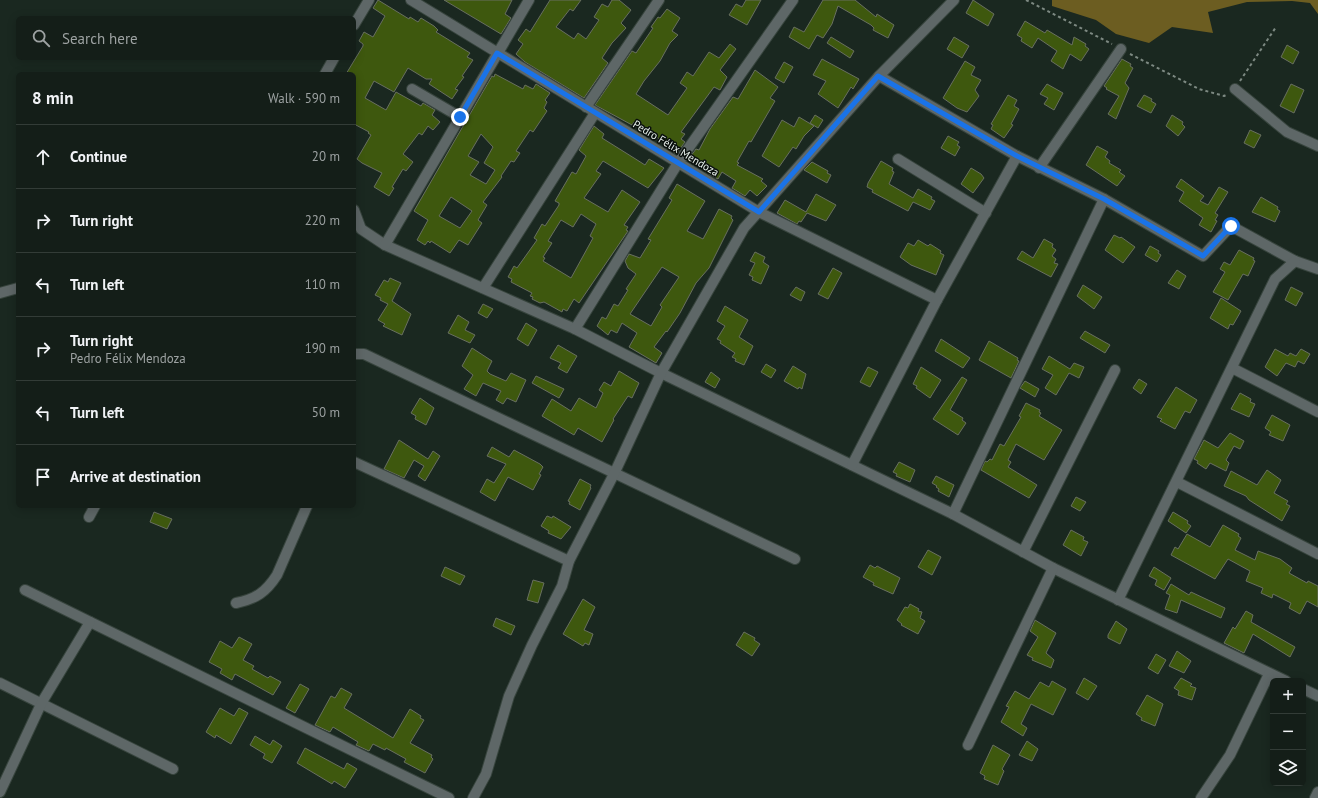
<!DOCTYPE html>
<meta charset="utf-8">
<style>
:root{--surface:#141e18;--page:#1d2721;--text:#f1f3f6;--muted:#9da2a2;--line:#333c37}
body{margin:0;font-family:"PT Sans",sans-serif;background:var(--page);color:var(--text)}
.controls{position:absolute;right:12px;bottom:12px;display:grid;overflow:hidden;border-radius:6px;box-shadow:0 2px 10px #0003}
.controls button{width:36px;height:36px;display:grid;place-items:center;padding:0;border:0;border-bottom:1px solid var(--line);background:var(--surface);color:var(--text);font:20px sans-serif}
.stop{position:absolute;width:12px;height:12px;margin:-9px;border:3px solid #1a73e8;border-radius:50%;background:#fff}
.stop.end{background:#1a73e8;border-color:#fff;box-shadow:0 1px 4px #0008}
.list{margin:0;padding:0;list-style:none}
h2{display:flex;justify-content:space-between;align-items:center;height:52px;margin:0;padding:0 16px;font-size:17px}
h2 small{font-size:13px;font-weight:400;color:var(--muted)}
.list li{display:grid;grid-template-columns:26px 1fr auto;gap:12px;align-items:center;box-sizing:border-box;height:64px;padding:0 16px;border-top:1px solid var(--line)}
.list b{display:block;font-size:15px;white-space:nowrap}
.list p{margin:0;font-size:13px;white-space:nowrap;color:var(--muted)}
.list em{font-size:13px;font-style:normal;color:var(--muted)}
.icon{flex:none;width:22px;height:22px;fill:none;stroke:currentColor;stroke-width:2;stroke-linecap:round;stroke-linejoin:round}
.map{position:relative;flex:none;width:1318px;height:798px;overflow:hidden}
.search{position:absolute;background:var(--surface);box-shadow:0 2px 10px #0003;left:16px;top:16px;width:340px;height:44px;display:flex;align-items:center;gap:10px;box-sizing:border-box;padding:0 14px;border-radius:6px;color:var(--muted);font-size:15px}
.panel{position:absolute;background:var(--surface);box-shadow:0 2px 10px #0003;left:16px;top:72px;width:340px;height:436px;border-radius:6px}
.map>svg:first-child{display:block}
</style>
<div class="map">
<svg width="1318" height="798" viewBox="0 0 1318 798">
<rect width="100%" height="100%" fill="#1a2820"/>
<path fill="#6c5d21" d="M1052 0H1318V14L1310 3 1292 1 1247 2 1208 12 1213 33 1172 27 1149 43 1116 34 1096 20 1052 6Z"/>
<g fill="#3e580e" stroke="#686f60" fill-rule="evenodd">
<path d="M378 0 409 19 410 17 418 22 421 18 434 26 438 30 436 32 470 53 467 57 473 60 462 76 464 77 455 89 458 90 452 99 429 84 432 79H426L408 68 394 92 374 81 365 98 386 110 396 92 421 106 423 103 435 110 432 115 440 122 433 130 428 126 422 135 419 133 403 154 413 162 406 171 403 169 392 187 394 188 389 196 374 187 382 173 362 163 357 159 371 135 368 133 369 132 354 124V74H346L363 46V44L359 41 364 32 373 37 385 16 373 8Z"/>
<path d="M444 0H512L505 14 511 18 501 34Z"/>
<path d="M550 0H581L573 11 570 9 556 27 574 39 578 33 586 39 599 20 594 17 602 4 608 7 612 0H619L631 10 621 23 626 28 612 43 602 58 608 63 584 98 525 62 516 54 523 44 518 40 526 29 530 32Z"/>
<path d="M746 0H761L747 25 729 15 736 4 742 7Z"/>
<path d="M823 0H855L876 17 877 14 894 25 888 38 873 30 874 28 871 25 838 6 832 24 823 38 817 35 809 49 789 37 794 27 804 32Z"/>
<path d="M973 0 994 14 988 26 966 13Z"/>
<path d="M667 9 680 18 672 31 678 35 670 43 660 61 644 81 636 94 668 115 687 88 680 83 687 72 693 76 709 52 719 58 730 44 736 49 720 70 727 77 720 90 714 87 681 132 685 134 681 139 685 142 676 154 664 146 666 144 650 132 634 122 632 125 595 105 632 51 636 53 653 28 651 27 658 17 660 18Z"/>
<path d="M1025 21 1045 33 1047 30 1072 45 1074 37 1086 44 1085 46 1089 49 1081 61 1070 54 1063 69 1051 61 1057 51 1038 38 1032 48 1021 41 1022 38 1017 35Z"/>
<path d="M831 37 854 51 850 58 827 43Z"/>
<path d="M954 37 969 46 962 58 947 49Z"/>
<path d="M1287 45 1299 52 1293 64 1281 57Z"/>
<path d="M822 59 859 79 853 89 851 87 838 108 818 94 826 81 813 75Z"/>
<path d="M1122 59 1131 64 1130 66 1133 68 1125 83 1129 88 1116 119 1108 114 1119 96 1106 89 1107 88 1104 86Z"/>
<path d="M965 61 975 67 971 75 981 80 975 90 979 96 967 112 957 108 943 98Z"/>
<path d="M784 62 793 67 784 83 775 78Z"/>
<path d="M755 70 778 87 770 98 775 101 751 142 749 141 737 162 739 163 737 165 763 179 761 181 767 186 757 196 750 190 745 196 732 188 736 181 722 172 718 179 709 174 711 171 690 157 696 149 699 150 710 129 733 97 738 99Z"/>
<path d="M495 74 523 89 525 85 533 89 536 84 550 93 545 100 547 102 544 108 547 111 533 132 530 130 516 151 520 153 514 162 511 161 501 176 502 177 483 202 487 205 478 220 482 223 468 245 459 240 450 253 431 241 430 243 428 241 425 245 417 240 428 220 414 211 492 76 494 77ZM481 134 493 147 484 163 495 170 486 184 470 175 479 162 468 156ZM451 197 472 211 460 228 439 216Z"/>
<path d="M1047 84 1063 93 1054 110 1044 104 1048 98 1040 94Z"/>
<path d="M1291 84 1304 90 1294 113 1280 106Z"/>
<path d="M1008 95 1017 100 1014 106 1019 109 1011 124 1013 125 1004 138 991 129 993 125 991 124Z"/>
<path d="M1144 95 1152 99 1151 101 1156 104 1151 113 1137 106Z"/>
<path d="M815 115 823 120 818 128 810 123Z"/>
<path d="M1172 115 1183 122 1182 124 1185 127 1178 136 1166 126Z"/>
<path d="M799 117 814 126 804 136 796 149 793 147 779 167 762 156 782 120 794 127Z"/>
<path d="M594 126 604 134 602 138 634 158 645 165 649 159 664 168 648 188 603 161 596 171 601 174 584 198 608 212 622 190 640 202 624 225 628 227 626 230 628 231 579 303 574 299 567 311 563 309 562 312 544 302 540 303 532 299 533 297 530 296 532 293 511 282 512 279 508 277 514 266 517 268 537 240 534 238 542 224 545 226 559 205V203L555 201 572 172 576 174 586 156 579 150ZM581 214 596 224 590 236 593 238 571 278 543 261 545 258 543 257 552 243 548 241 561 220 573 227Z"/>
<path d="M1250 130 1261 135 1254 148 1244 143Z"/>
<path d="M948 136 959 142 957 145 960 147 955 156 941 148Z"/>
<path d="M1097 146 1108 152 1105 157 1110 161 1109 163 1121 170 1119 172 1125 176 1117 186 1086 165Z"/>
<path d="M881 161 893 168 892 171 894 172 889 184 913 198 918 189 932 197 931 199 935 201 930 210 913 202 908 211 872 192 873 190 867 187 868 183Z"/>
<path d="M812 162 828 171 827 173 831 175 827 183 804 170Z"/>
<path d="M971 168 981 174 984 178 973 193 961 184Z"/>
<path d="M1181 179 1204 196 1200 201 1208 205 1219 187 1228 192 1215 213 1218 215 1215 220 1217 221 1211 232 1199 225 1203 218 1179 201 1184 192 1176 187Z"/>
<path d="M677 184 705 201 687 231 703 239 719 209 732 216 731 218 733 220 709 268 696 283 680 313 667 332 666 331 654 347 662 353 656 363 629 347 637 333 622 323 617 333 611 330 608 335 597 326 602 317 606 319 614 304 618 306 628 290 626 289 636 274 628 268 625 261 629 254 640 258 651 240 648 239 672 200 669 198ZM662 267 679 277 660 305 662 307 651 326 630 314Z"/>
<path d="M816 194 836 205 826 221 807 213 801 222 799 221 797 224 777 213 785 200 806 212Z"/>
<path d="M1261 197 1278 207 1277 209 1280 211 1275 222 1252 212Z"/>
<path d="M1114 235 1120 238 1121 237 1135 247 1123 263 1105 250Z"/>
<path d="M1044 239 1053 244 1052 247 1056 250 1052 256 1056 259 1054 263 1058 264 1051 277 1017 259 1022 251 1033 258Z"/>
<path d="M918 240 928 246 930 244 941 251 940 253 944 255 936 275 911 265 900 257 908 243 914 246Z"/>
<path d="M1150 246 1159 251 1158 253 1161 255 1157 262 1145 255Z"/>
<path d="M1239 250 1254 258 1253 260 1255 261 1248 276 1243 274 1228 300 1213 292 1225 272 1220 269 1224 262 1230 265Z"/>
<path d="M755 252 765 257 763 262 769 266 761 284 752 280 753 277 749 275 755 263 750 261Z"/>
<path d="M833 268 842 273 828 299 818 294Z"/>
<path d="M1177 270 1186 276 1179 289 1168 283Z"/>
<path d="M390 278 401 283 392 301 411 314 402 335 383 326 385 324 378 320 388 304 380 300 381 298 375 295 384 280 388 282Z"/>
<path d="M1083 285 1102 297 1094 309 1077 296Z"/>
<path d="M796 287 805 292 801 301 790 295Z"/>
<path d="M1291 287 1303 293 1296 306 1285 300Z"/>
<path d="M1221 298 1241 311 1233 325 1230 324 1228 329 1210 318Z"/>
<path d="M483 304 493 309 487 318 478 313Z"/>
<path d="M725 306 748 320 739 337 753 346 744 365 735 361 736 359 732 357 735 353 720 343 721 341 717 339 725 326 717 321Z"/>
<path d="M458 315 469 322 465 330 475 335 470 343 448 333Z"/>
<path d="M526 323 537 330 528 346 517 339Z"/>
<path d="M1085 331 1110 345 1105 353 1080 338Z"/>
<path d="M941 339 970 358 963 368 935 351Z"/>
<path d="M989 341 1018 358 1017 360 1019 361 1011 378 979 360Z"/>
<path d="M558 345 577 356 567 373 558 368 561 363 550 358Z"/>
<path d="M472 348 492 361 487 371 490 374 506 381 511 373 526 380 516 402 507 398 503 404 496 400 501 391 483 383 476 396 464 389 473 375 462 366Z"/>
<path d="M1275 349 1288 356 1290 353 1296 356 1301 349 1310 354 1304 364 1298 361 1295 367 1286 363 1277 376 1265 367Z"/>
<path d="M1049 356 1070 369 1074 363 1084 367 1079 378 1069 373 1056 395 1045 388 1053 375 1042 369Z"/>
<path d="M766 364 776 370 771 378 761 372Z"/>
<path d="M793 366 806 374 802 389 799 387 798 389 784 381Z"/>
<path d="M868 367 878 372 870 387 860 382Z"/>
<path d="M921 367 941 380 930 398 916 388 917 386 913 384Z"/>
<path d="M619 371 639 383 632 398 628 396 613 419 614 420 602 442 578 428 574 435 542 416 552 399 571 411 579 398 596 408 603 393 599 390 604 382 611 386Z"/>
<path d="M711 372 720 379 715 388 705 382Z"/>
<path d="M536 376 564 389 559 398 532 383Z"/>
<path d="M962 377 967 380 950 410 963 418 962 420 966 423 958 435 933 419Z"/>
<path d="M1139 379 1147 384 1141 394 1133 388Z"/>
<path d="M1025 381 1039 389 1035 397 1020 388Z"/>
<path d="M1176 387 1197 400 1190 413 1185 411 1175 429 1160 421 1162 419 1157 417Z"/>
<path d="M1240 393 1251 399 1250 402 1255 404 1249 417 1231 409Z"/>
<path d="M420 398 434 408 426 425 415 419 416 416 411 413Z"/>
<path d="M1026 403 1040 410 1039 412 1041 413 1039 416 1062 430 1044 460 1016 444 1008 460 1011 462 1008 467 1037 485 1029 498 981 470 985 461 987 462 990 459 992 460 1000 444 1004 446 1021 417 1019 416Z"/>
<path d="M1272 415 1290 425 1283 441 1269 435 1271 432 1265 428Z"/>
<path d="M1230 433 1244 441 1240 449 1234 446 1226 460 1229 463 1226 471 1210 463 1206 469 1197 463 1198 461 1194 459 1204 440 1218 448Z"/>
<path d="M399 440 428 459 433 451 440 456 425 481 418 476 424 466 414 460 404 478 384 469Z"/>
<path d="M492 447 509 457 514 450 540 464 543 467 539 474 541 475 533 490 508 477 495 501 480 492 487 479 494 483 506 464 487 456Z"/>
<path d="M899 462 915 470 910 482 896 476 897 474 893 472Z"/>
<path d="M1267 470 1281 480 1274 493 1288 501 1286 504 1290 506 1282 521 1249 500 1246 496 1224 486 1231 471 1257 485Z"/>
<path d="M936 476 954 485 949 497 938 491 939 489 936 487 937 486 932 483Z"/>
<path d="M580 479 591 485 590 487 591 488 580 510 569 504 570 502 568 501Z"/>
<path d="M1076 497 1086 502 1080 511 1071 506Z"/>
<path d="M154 512 172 519 167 529 150 522Z"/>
<path d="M1173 512 1188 521 1187 523 1191 526 1186 533 1168 521Z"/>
<path d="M547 516 552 518 553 516 571 527 561 539 548 533 549 531 541 526Z"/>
<path d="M1223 525 1239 534 1238 536 1241 538 1235 550 1255 560 1258 551 1280 559 1292 568 1289 573 1307 583 1308 581 1318 586V607L1307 601 1300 614 1289 608 1291 603 1273 594 1272 598 1261 593 1263 588 1246 581 1250 571 1228 559 1215 579 1171 555 1175 547 1178 549 1187 534 1210 547Z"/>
<path d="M1071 530 1084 537 1083 540 1088 542 1081 556 1063 545Z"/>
<path d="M928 550 941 557 932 575 918 567Z"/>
<path d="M870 565 875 568 877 566 900 578 893 594 873 585 874 583 863 577Z"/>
<path d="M445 567 465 576 460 585 441 576Z"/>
<path d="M1154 567 1171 578 1164 590 1155 585 1157 580 1149 576Z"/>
<path d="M533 580 544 583 538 603 527 600Z"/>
<path d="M1171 584 1189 595 1191 592 1225 608 1221 618 1181 600 1177 613 1165 609 1170 595 1166 593Z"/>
<path d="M583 599 595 607 584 630 593 634 589 645 585 643 583 646 563 634Z"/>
<path d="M910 604 919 609 918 611 922 612 920 618 925 621 918 634 901 625 902 624 897 620 905 607 908 608Z"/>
<path d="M1246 611 1253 615 1251 622 1295 647 1290 657 1253 634 1244 653 1224 643 1233 627 1235 629Z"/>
<path d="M496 618 515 626 511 635 493 626Z"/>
<path d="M1035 620 1056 633 1046 653 1054 660 1051 668 1032 660 1033 658 1027 655 1038 637 1030 631Z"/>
<path d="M1116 621 1127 629 1120 644 1108 638V635Z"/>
<path d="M744 632 755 638 754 640 760 644 752 656 736 645Z"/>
<path d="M239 637 252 644 243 660 254 666 252 669 268 678 270 676 281 682 273 695 235 674 232 680 220 673 222 669 209 662 220 641 232 648Z"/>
<path d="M1177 651 1191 661 1184 673 1169 666Z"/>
<path d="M1156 654 1166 660 1158 674 1148 668Z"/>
<path d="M1084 678 1097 686 1088 700 1076 693Z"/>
<path d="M1181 678 1192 684 1190 686 1196 688 1192 700 1178 695 1179 691 1174 688Z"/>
<path d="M1052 681 1066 689 1053 715 1031 704 1021 724 1027 728 1023 736 1001 722 1009 707 1006 706 1015 691 1029 699 1040 682 1049 687Z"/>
<path d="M300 684 309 689 295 713 286 708Z"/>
<path d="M341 688 352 694 344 708 393 738 410 709 421 716 420 718 424 720 410 743 432 755 431 757 433 759 425 773 404 762 406 759 386 748 385 750 373 744 369 751 356 745 358 742 333 727 330 732 315 725 331 696 335 698Z"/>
<path d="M1147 695 1163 704 1155 726 1141 720 1142 718 1136 714Z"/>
<path d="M220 708 234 716 239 708 248 713 231 744 216 735 215 738 206 732Z"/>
<path d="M255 736 270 745 273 740 282 746 272 763 263 758 265 754 250 745Z"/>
<path d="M1027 741 1038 749 1032 761 1019 755Z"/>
<path d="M993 745 1010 755 1002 769 1004 771 998 785 984 779 985 776 980 773Z"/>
<path d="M305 748 344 769 347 763 357 769 345 788 334 781 332 784 297 763Z"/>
</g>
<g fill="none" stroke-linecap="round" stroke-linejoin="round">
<defs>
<g id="minor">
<path d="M411 0 759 212 937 300"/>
<path d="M354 25 369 0"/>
<path d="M325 74 334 58"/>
<path d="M879 76 1017 156 1104 199 1203 256 1231 226 1295 261 1318 269"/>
<path d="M412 89 460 117"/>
<path d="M1235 89 1287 132 1318 146"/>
<path d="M586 107 659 0"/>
<path d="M898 159 986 213"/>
<path d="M1039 168 1121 49"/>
<path d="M354 210 361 229 385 245 575 329 661 373 953 514 1053 568 1286 681"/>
<path d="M385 245 529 0"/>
<path d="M483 288 595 113"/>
<path d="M0 293 18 288"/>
<path d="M575 329 678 163 793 0"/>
<path d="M354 354H364L795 559"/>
<path d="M1232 368 1318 412"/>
<path d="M354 462 569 561"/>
<path d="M852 465 937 300 1017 156"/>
<path d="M1177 482 1318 554"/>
<path d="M953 514 1104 199"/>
<path d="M89 517 95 506"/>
<path d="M1023 552 1115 370"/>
<path d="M25 590 449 798"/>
<path d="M1118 600 1275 279 1295 261"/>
<path d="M236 603C256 599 266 592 277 575L307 506"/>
<path d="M0 683 173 769"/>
<path d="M1303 689 1318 696"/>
<path d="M968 745 1053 568"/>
<path d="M0 792 42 702 90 622"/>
<path d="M473 798 486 774 509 696 532 645 562 586 569 561 614 474 661 373 744 228 879 76 954 0"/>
<path d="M1201 798 1230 755 1269 674"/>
<path d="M1315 798 1318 792"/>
</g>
</defs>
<use href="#minor" stroke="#37443d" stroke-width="12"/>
<g stroke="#7d8982" stroke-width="2" stroke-dasharray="3 3" stroke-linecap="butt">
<path d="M1026 0 1112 44"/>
<path d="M1130 54 1199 89 1224 96 1228 94"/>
<path d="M1240 81 1276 27"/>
</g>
<use href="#minor" stroke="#5e6767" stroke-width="10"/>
</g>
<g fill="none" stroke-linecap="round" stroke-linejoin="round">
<path stroke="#1a73e8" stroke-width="5" d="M460 117 497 53 759 212 878 76 1017 156 1104 199 1203 256 1231 226"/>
</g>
<g text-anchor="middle" stroke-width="3" stroke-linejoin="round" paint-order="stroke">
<g font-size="11" fill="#e9f2ed" stroke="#090f0c">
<text transform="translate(676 148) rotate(31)" y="4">Pedro Félix Mendoza</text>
</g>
</g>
</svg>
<div class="controls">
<button>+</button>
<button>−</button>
<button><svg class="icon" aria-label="layers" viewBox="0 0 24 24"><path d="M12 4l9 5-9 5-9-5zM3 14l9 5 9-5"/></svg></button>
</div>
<div class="stop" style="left:1231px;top:226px"></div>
<div class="stop end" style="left:460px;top:117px"></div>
<div class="search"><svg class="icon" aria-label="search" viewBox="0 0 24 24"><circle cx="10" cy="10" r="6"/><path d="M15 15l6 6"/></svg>Search here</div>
<section class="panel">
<h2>8 min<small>Walk · 590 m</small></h2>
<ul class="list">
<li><svg class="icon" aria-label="ahead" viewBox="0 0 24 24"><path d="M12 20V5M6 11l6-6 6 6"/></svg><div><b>Continue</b></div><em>20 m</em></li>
<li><svg class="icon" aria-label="right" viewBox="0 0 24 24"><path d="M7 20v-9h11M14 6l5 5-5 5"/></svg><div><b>Turn right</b></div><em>220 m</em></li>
<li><svg class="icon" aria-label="left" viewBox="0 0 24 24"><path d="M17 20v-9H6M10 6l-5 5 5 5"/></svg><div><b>Turn left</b></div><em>110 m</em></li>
<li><svg class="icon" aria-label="right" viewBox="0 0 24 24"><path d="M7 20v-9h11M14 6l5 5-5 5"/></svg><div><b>Turn right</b><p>Pedro Félix Mendoza</p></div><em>190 m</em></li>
<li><svg class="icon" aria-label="left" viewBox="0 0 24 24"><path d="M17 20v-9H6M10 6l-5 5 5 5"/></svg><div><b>Turn left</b></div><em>50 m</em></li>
<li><svg class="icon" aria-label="arrive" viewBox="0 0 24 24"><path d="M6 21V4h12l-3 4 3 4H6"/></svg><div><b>Arrive at destination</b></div></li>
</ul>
</section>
</div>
